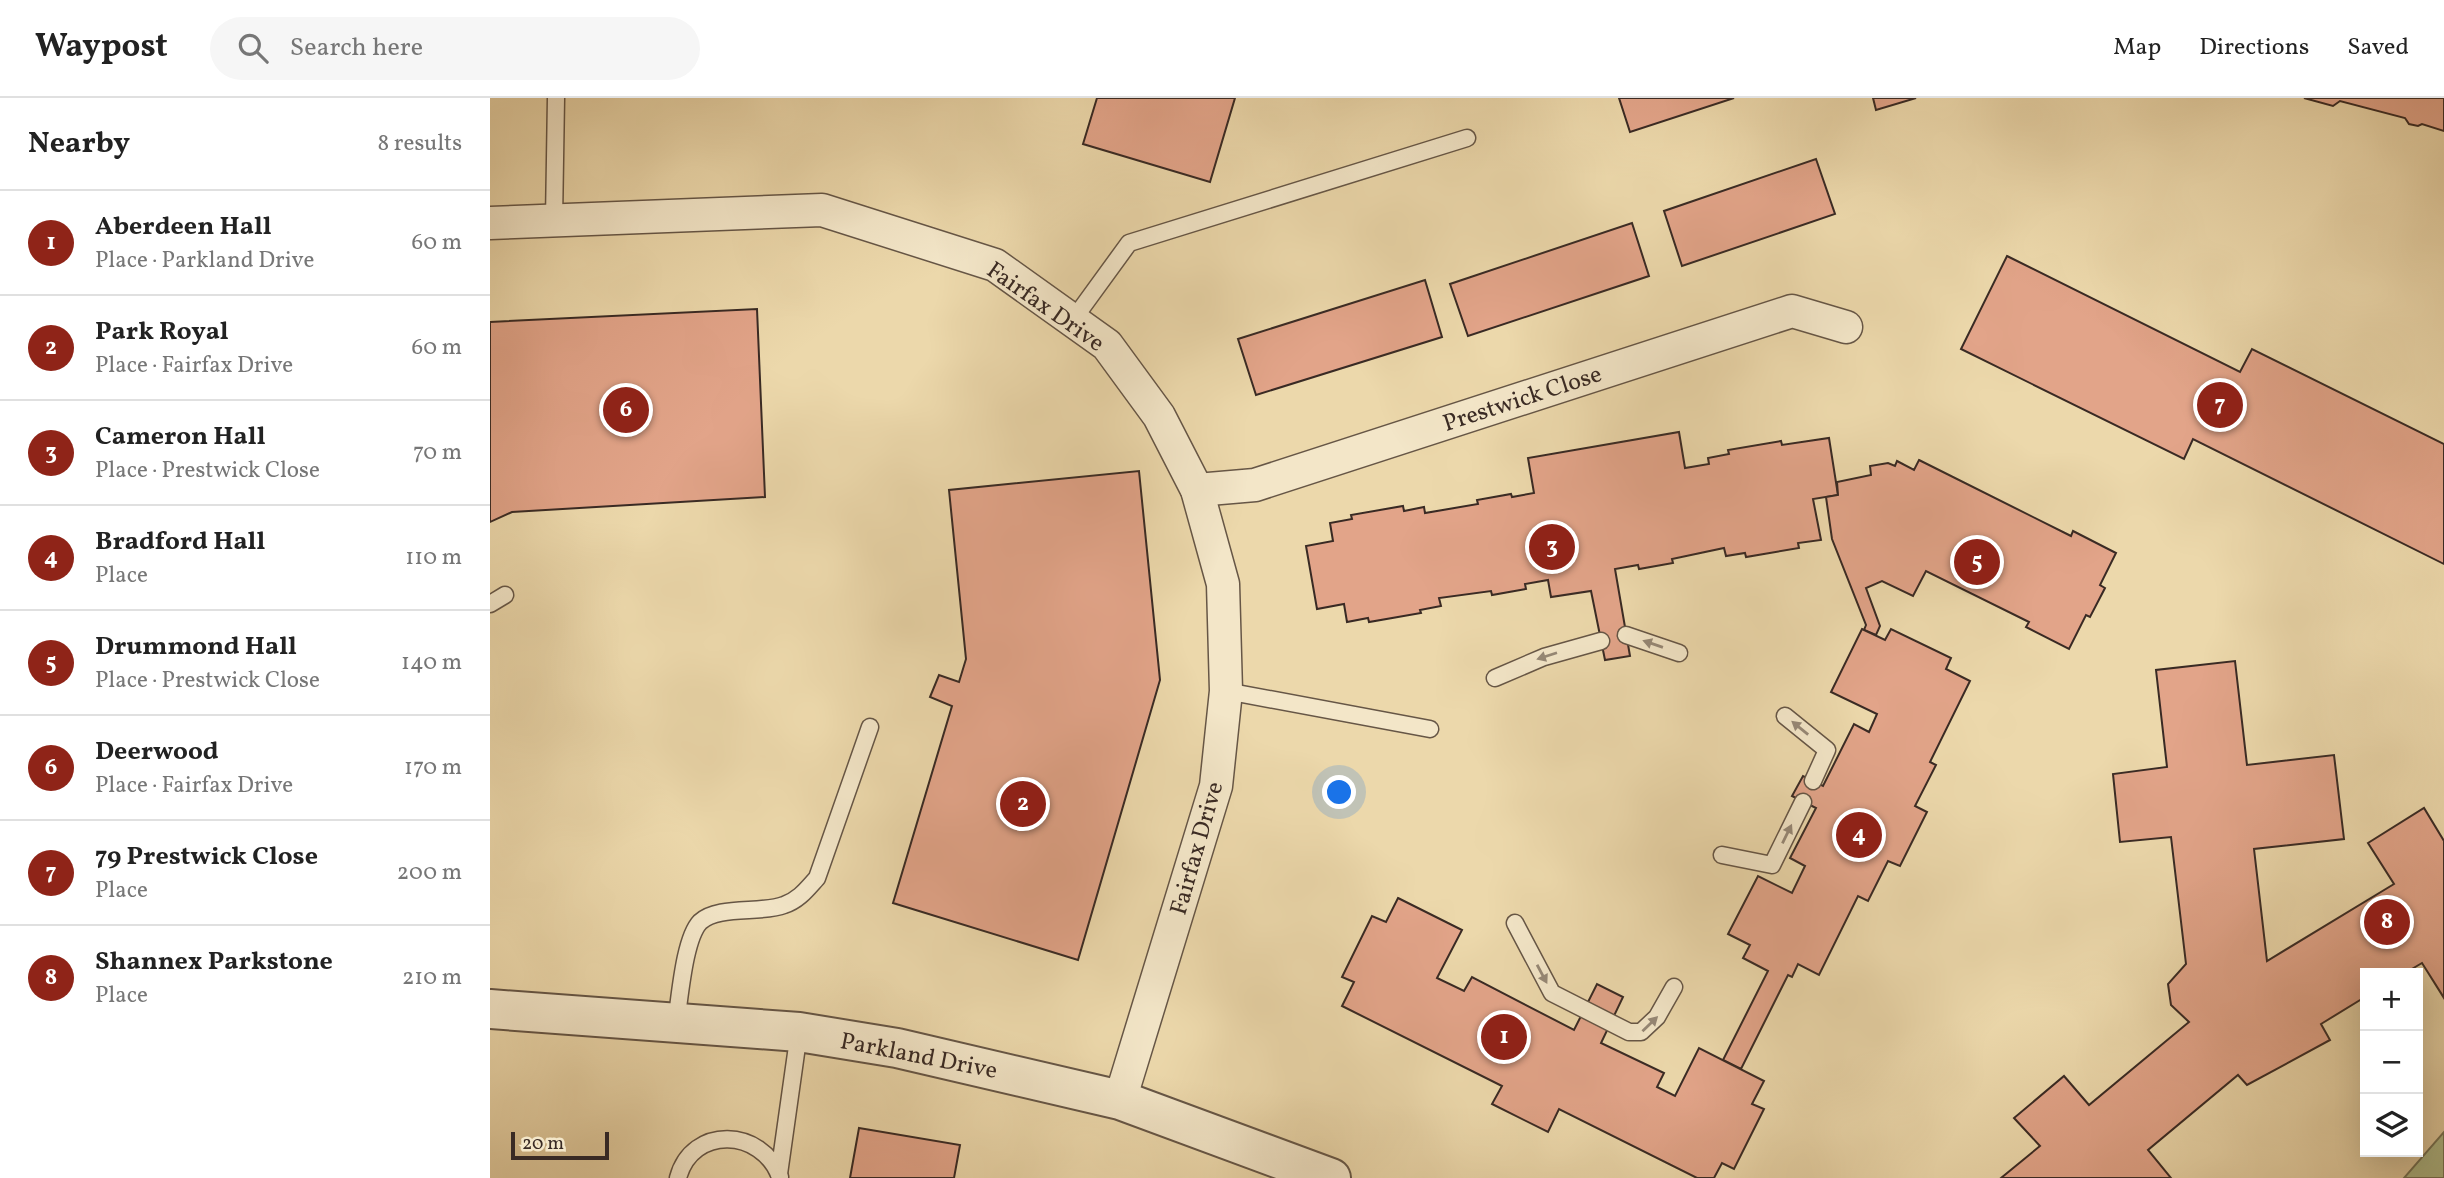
<!DOCTYPE html>
<meta charset="utf-8">
<style>
:root{--surface:#fff;--page:#f6f6f6;--text:#222;--muted:#767676;--line:#e0e0e0;--accent:#8f2418}
body{margin:0;font-family:Vollkorn,serif;background:var(--page);color:var(--text)}
.controls{position:absolute;right:21px;bottom:21px;display:grid;overflow:hidden;border-radius:0px;box-shadow:0 7px 28px #0002}
.controls button{width:63px;height:63px;display:grid;place-items:center;padding:0;border:0;border-bottom:2px solid var(--line);background:var(--surface);color:var(--text);font:35px sans-serif}
.scale{position:absolute;left:21px;bottom:18px;width:98px;box-sizing:border-box;padding-left:7px;border:4px solid #392a24;border-top:0;font-size:19px;line-height:24px;white-space:nowrap;color:#392a24;-webkit-text-stroke:5px #f3e6c8;paint-order:stroke}
.you{position:absolute;left:850px;top:695px;width:24px;height:24px;margin:-18px;border:5px solid #fff;border-radius:50%;background:#1a73e8;box-shadow:0 0 0 10px #1a73e833}
.badge{display:grid;place-items:center;width:46px;height:46px;border-radius:50%;background:var(--accent);color:#fff;font-size:23px;font-weight:700}
.pin{position:absolute;translate:-50% -50%;border:4px solid #fff;box-shadow:0 2px 7px #0006}
.list{margin:0;padding:0;list-style:none}
h2{display:flex;justify-content:space-between;align-items:center;height:91px;margin:0;padding:0 28px;font-size:30px}
h2 small{font-size:23px;font-weight:400;color:var(--muted)}
.list li{display:grid;grid-template-columns:46px 1fr auto;gap:21px;align-items:center;box-sizing:border-box;height:105px;padding:0 28px;border-top:2px solid var(--line)}
.list b{display:block;font-size:26px;white-space:nowrap}
.list p{margin:0;font-size:23px;white-space:nowrap;color:var(--muted)}
.list em{font-size:23px;font-style:normal;color:var(--muted)}
.icon{flex:none;width:38px;height:38px;fill:none;stroke:currentColor;stroke-width:2;stroke-linecap:round;stroke-linejoin:round}
.map{position:relative;flex:none;width:1954px;height:1080px;overflow:hidden}
header{display:flex;align-items:center;gap:42px;box-sizing:border-box;height:98px;padding:0 35px;background:var(--surface);border-bottom:2px solid var(--line)}
header strong{font-size:33px}
nav{display:flex;gap:38px;margin-inline-start:auto;font-size:24px}
.search{width:490px;height:63px;background:var(--page);display:flex;align-items:center;gap:18px;box-sizing:border-box;padding:0 24px;border-radius:38px;color:var(--muted);font-size:26px}
main{display:flex}
aside{flex:1;background:var(--surface)}
.map>svg:first-child{display:block}
</style>
<header>
<strong>Waypost</strong>
<div class="search"><svg class="icon" aria-label="search" viewBox="0 0 24 24"><circle cx="10" cy="10" r="6"/><path d="M15 15l6 6"/></svg>Search here</div>
<nav><a>Map</a><a>Directions</a><a>Saved</a></nav>
</header>
<main>
<aside>
<h2>Nearby<small>8 results</small></h2>
<ul class="list">
<li><span class="badge">1</span><div><b>Aberdeen Hall</b><p>Place · Parkland Drive</p></div><em>60 m</em></li>
<li><span class="badge">2</span><div><b>Park Royal</b><p>Place · Fairfax Drive</p></div><em>60 m</em></li>
<li><span class="badge">3</span><div><b>Cameron Hall</b><p>Place · Prestwick Close</p></div><em>70 m</em></li>
<li><span class="badge">4</span><div><b>Bradford Hall</b><p>Place</p></div><em>110 m</em></li>
<li><span class="badge">5</span><div><b>Drummond Hall</b><p>Place · Prestwick Close</p></div><em>140 m</em></li>
<li><span class="badge">6</span><div><b>Deerwood</b><p>Place · Fairfax Drive</p></div><em>170 m</em></li>
<li><span class="badge">7</span><div><b>79 Prestwick Close</b><p>Place</p></div><em>200 m</em></li>
<li><span class="badge">8</span><div><b>Shannex Parkstone</b><p>Place</p></div><em>210 m</em></li>
</ul>
</aside>
<div class="map">
<svg width="1954" height="1080" viewBox="0 0 1954 1080">
<rect width="100%" height="100%" fill="#ecd8ab"/>
<filter id="stains"><feTurbulence type="fractalNoise" baseFrequency=".00286" numOctaves="4"/><feColorMatrix values="0 0 0 0 .2 0 0 0 0 .09 0 0 0 0 .02 0 0 0 .5 -.17"/></filter>
<radialGradient id="worn" r=".72"><stop offset=".6" stop-color="#630" stop-opacity="0"/><stop offset="1" stop-color="#630" stop-opacity=".3"/></radialGradient>
<path fill="#b1c08e" stroke="#757559" stroke-width="2" d="M1954 1034V1080H1914Z"/>
<g fill="#e2a489" stroke="#392a24" stroke-width="2">
<path d="M607 0H745L720 84 593 46Z"/>
<path d="M1129 0H1244L1140 34Z"/>
<path d="M1383 0H1426L1386 12Z"/>
<path d="M1814 0H1954V33L1932 26 1928 28 1919 26 1915 20 1850 3 1843 8Z"/>
<path d="M1326 61 1345 116 1192 168 1174 113Z"/>
<path d="M1142 125 1159 178 978 238 960 186Z"/>
<path d="M1517 158 1750 274 1762 251 1954 346V466L1703 341 1694 361 1471 251Z"/>
<path d="M935 182 952 239 766 297 748 241Z"/>
<path d="M267 211 275 399 22 414 0 424V224Z"/>
<path d="M1189 334 1195 370 1219 366 1218 360 1239 356 1238 352 1291 343 1292 347 1339 340 1348 397 1323 401 1331 442 1308 445 1309 450 1256 459 1255 455 1236 458 1234 450 1182 461 1183 465 1149 471 1148 467 1125 471 1140 558 1115 562 1101 493 1061 499 1058 482 1035 486 1036 491 1002 497 1001 493 949 500 951 508 930 512 931 515 879 524 878 520 857 524 854 506 827 511 816 448 843 443 840 425 862 421 861 417 913 408 914 413 934 409 935 415 988 406 987 402 1021 396 1022 399 1044 395 1038 360Z"/>
<path d="M1429 362 1581 438 1583 433 1626 455 1610 487 1615 490 1600 519 1596 517 1579 551 1536 529 1539 524 1436 473 1423 498 1392 483 1376 490 1390 528 1386 537 1374 532 1376 527 1342 441 1336 399 1348 397 1347 384 1381 377 1380 368 1398 365 1405 368 1407 363 1424 372Z"/>
<path d="M649 373 670 582 588 862 403 805 462 608 440 599 449 577 469 584 476 561 459 392Z"/>
<path d="M1372 531 1395 542 1401 531 1461 560 1456 571 1480 583 1440 664 1446 667 1425 708 1437 714 1410 768 1398 763 1378 803 1368 798 1329 877 1308 866 1302 879 1298 877 1251 971 1233 962 1278 873 1253 860 1260 847 1238 836 1268 778 1302 795 1315 768 1300 760 1326 710 1302 698 1313 678 1333 688 1364 626 1379 634 1387 616 1341 594Z"/>
<path d="M1745 563 1757 667 1844 657 1854 741 1764 751 1777 863 1904 786 1878 745 1934 710 1954 743V900L1932 865 1915 875H1875V899L1831 926 1840 942 1757 987 1748 977 1658 1052 1681 1080H1511L1550 1048 1524 1020 1574 978 1599 1007 1699 924 1681 907 1678 886 1696 866 1681 739 1630 744 1623 676 1677 669 1666 572Z"/>
<path d="M908 800 972 832 947 880 974 893 982 879 1084 932 1107 886 1133 899 1111 945 1174 975 1167 989 1185 998 1209 950 1274 983 1262 1006 1274 1011 1244 1071 1232 1065 1224 1080H1207L1069 1011 1058 1034 1002 1006 1012 988 852 908 864 884 852 879 882 818 896 824Z"/>
<path d="M369 1030 470 1047 464 1080H360Z"/>
</g>
<g fill="none" stroke-linecap="round" stroke-linejoin="round">
<defs>
<g id="service">
<path d="M64 122 66 0"/>
<path d="M583 222 639 145 977 40"/>
<path d="M0 506 15 497"/>
<path d="M1136 537 1189 555"/>
<path d="M1005 580 1054 559 1111 543"/>
<path d="M736 593 940 631"/>
<path d="M1295 618 1337 652 1323 683"/>
<path d="M1232 757 1282 767 1313 704"/>
<path d="M1025 825 1062 895 1139 934H1151L1167 919 1184 889"/>
<path d="M186 924C190 900 194 841 210 824 228 807 271 816 294 807 309 802 317 791 327 780L380 629"/>
<path d="M289 1076 309 934"/>
<path d="M188 1080C202 1027 272 1030 290 1079"/>
</g>
<g id="minor">
<path d="M0 125 332 112 505 167 617 247 669 318 707 392 733 486 736 593 726 688 630 1002"/>
<path d="M707 392 765 387 1302 213 1356 229"/>
</g>
<path id="tertiary" d="M0 911 309 934 407 950 630 1002 841 1080"/>
</defs>
<use href="#service" stroke="#665646" stroke-width="19"/>
<use href="#minor" stroke="#665646" stroke-width="35"/>
<use href="#tertiary" stroke="#665646" stroke-width="42"/>
<use href="#service" stroke="#f3e6c8" stroke-width="16"/>
<use href="#minor" stroke="#f3e6c8" stroke-width="32"/>
<use href="#tertiary" stroke="#f3e6c8" stroke-width="38"/>
</g>
<defs><path id="oneway-solid" d="M-6-.8H1V-3.2L6.5 0L1 3.2V.8H-6Z" transform="scale(1.75)"/></defs>
<g fill="#968876">
<use href="#oneway-solid" transform="translate(1163 546) rotate(-161)"/>
<use href="#oneway-solid" transform="translate(1057 558) rotate(162)"/>
<use href="#oneway-solid" transform="translate(1310 630) rotate(-141)"/>
<use href="#oneway-solid" transform="translate(1297 736) rotate(-64)"/>
<use href="#oneway-solid" transform="translate(1052 876) rotate(62)"/>
<use href="#oneway-solid" transform="translate(1160 926) rotate(-44)"/>
</g>
<g text-anchor="middle" stroke-width="6" stroke-linejoin="round" paint-order="stroke">
<g font-size="24" fill="#392a24" stroke="#f3e6c8">
<text transform="translate(556 208) rotate(35)" y="8">Fairfax Drive</text>
<text transform="translate(1032 300) rotate(-18)" y="8">Prestwick Close</text>
<text transform="translate(706 750) rotate(-74)" y="8">Fairfax Drive</text>
<text transform="translate(429 957) rotate(11)" y="8">Parkland Drive</text>
</g>
</g>
<rect width="100%" height="100%" filter="url(#stains)"/>
<rect width="100%" height="100%" fill="url(#worn)"/>
</svg>
<div class="controls">
<button>+</button>
<button>−</button>
<button><svg class="icon" aria-label="layers" viewBox="0 0 24 24"><path d="M12 4l9 5-9 5-9-5zM3 14l9 5 9-5"/></svg></button>
</div>
<div class="scale">20 m</div>
<div class="you"></div>
<div class="pin badge" style="left:1014px;top:939px">1</div>
<div class="pin badge" style="left:533px;top:706px">2</div>
<div class="pin badge" style="left:1062px;top:449px">3</div>
<div class="pin badge" style="left:1369px;top:737px">4</div>
<div class="pin badge" style="left:1487px;top:464px">5</div>
<div class="pin badge" style="left:136px;top:312px">6</div>
<div class="pin badge" style="left:1730px;top:307px">7</div>
<div class="pin badge" style="left:1897px;top:824px">8</div>
</div>
</main>
